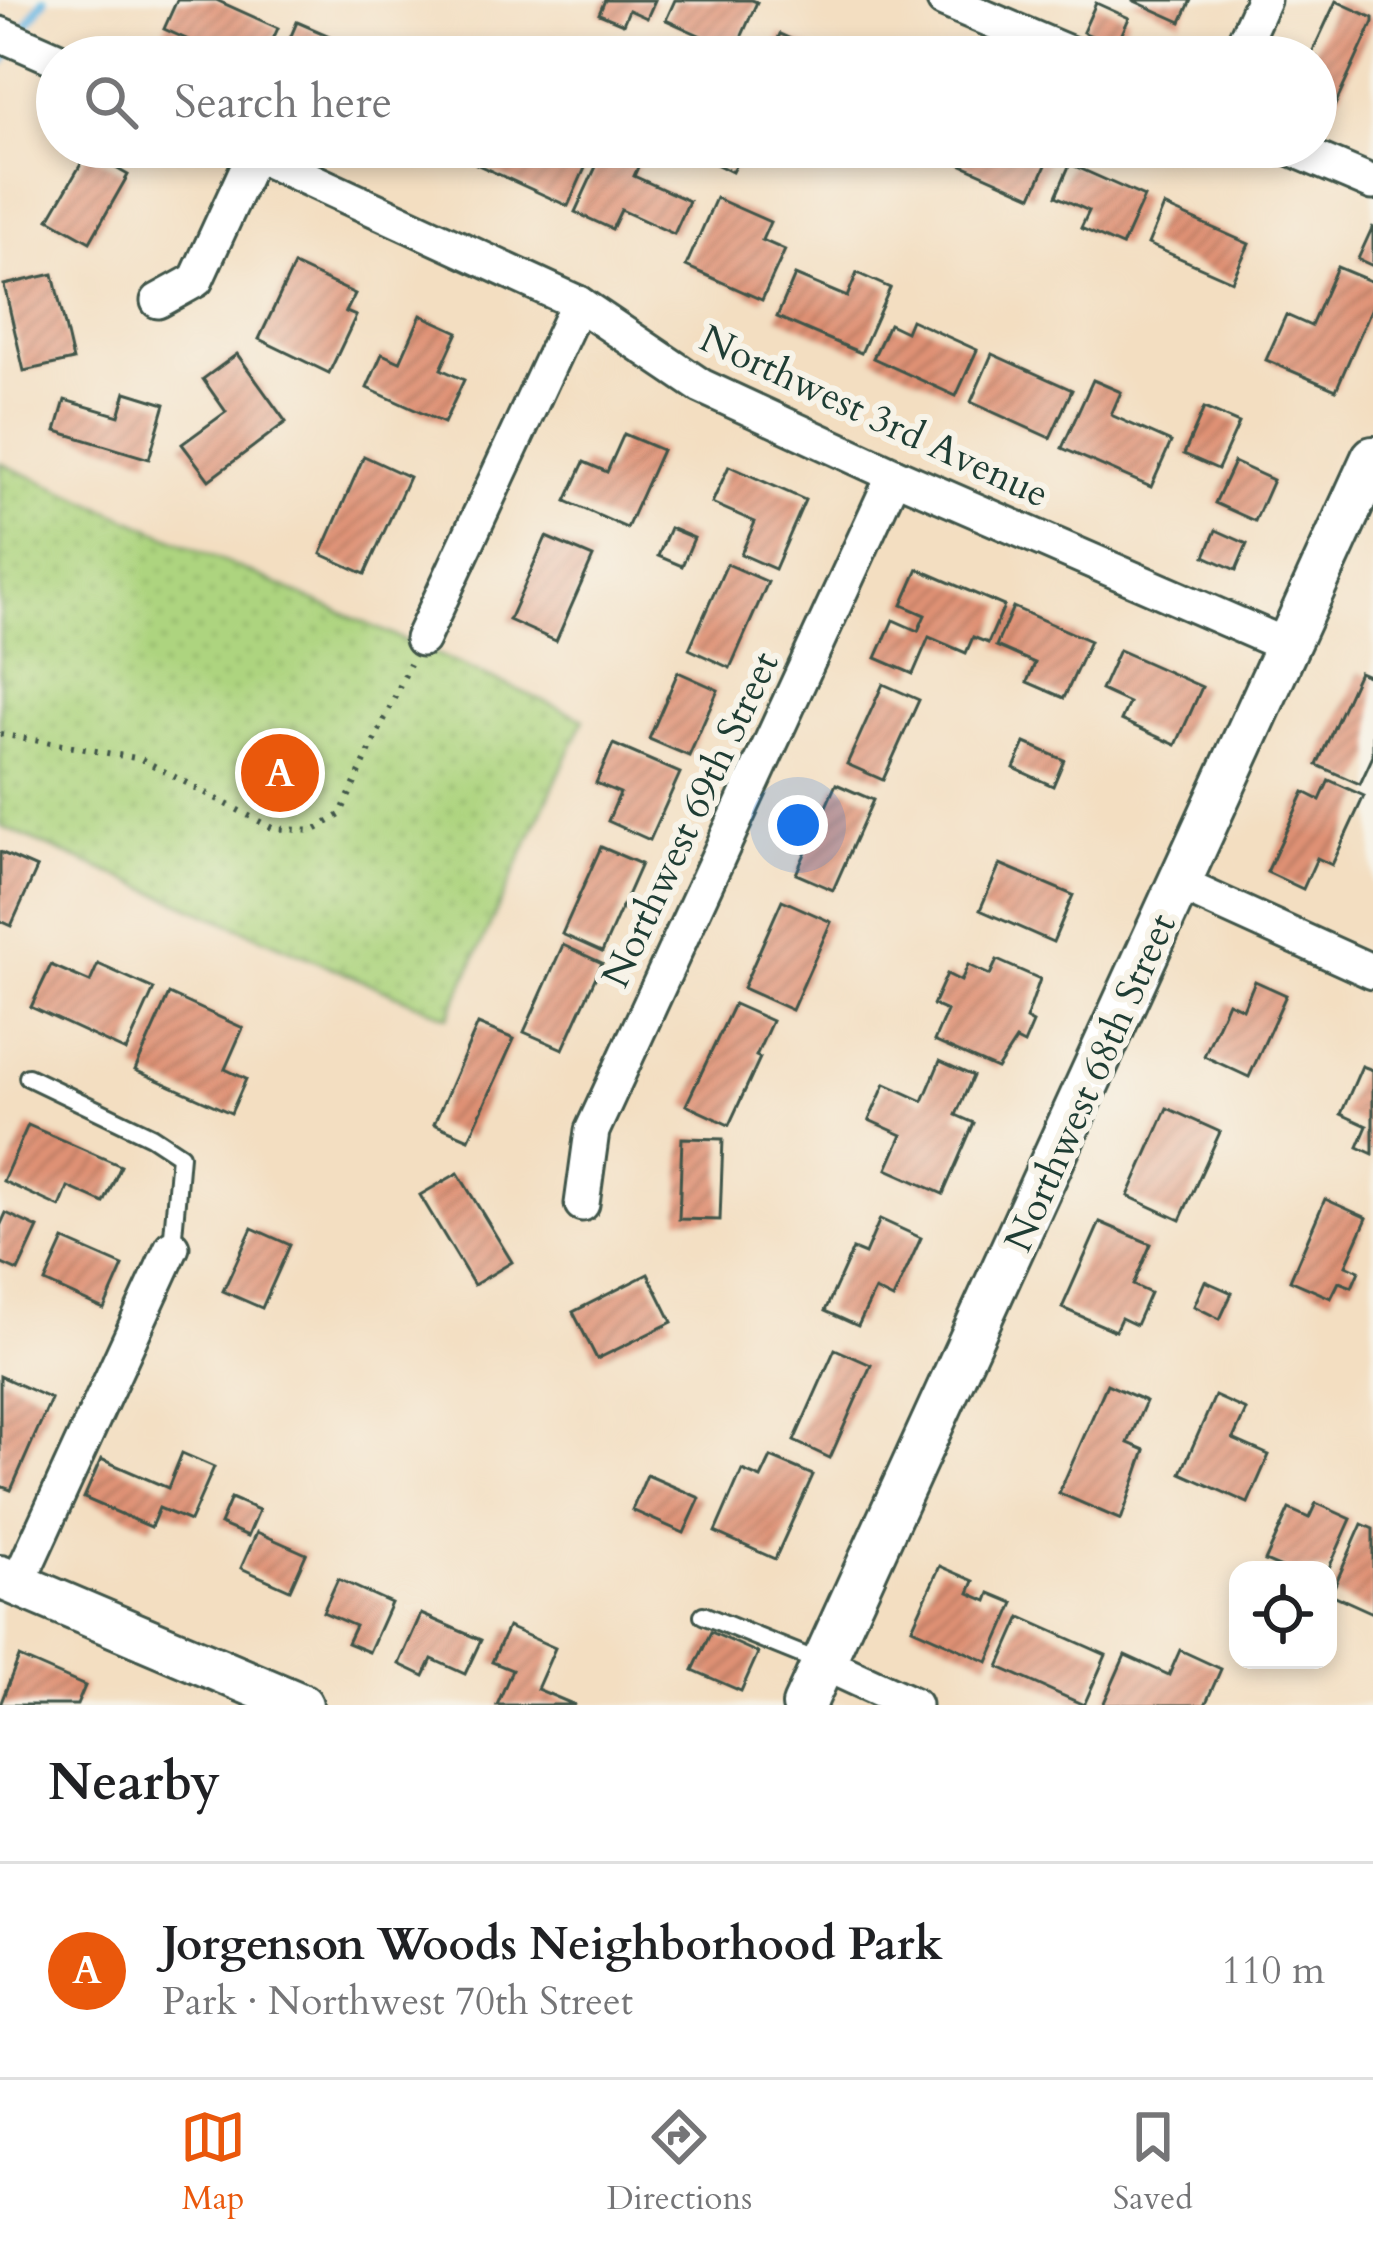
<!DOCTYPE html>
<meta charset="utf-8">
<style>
:root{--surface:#fff;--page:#f6f6f6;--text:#202124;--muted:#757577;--line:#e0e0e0;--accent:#ea580c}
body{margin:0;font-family:Cardo,serif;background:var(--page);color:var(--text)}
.controls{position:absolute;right:36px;bottom:36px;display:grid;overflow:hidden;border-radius:24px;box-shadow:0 6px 18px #0003}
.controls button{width:108px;height:108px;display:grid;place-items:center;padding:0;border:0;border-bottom:3px solid var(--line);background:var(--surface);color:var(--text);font:60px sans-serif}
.you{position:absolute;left:798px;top:825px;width:42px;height:42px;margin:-30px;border:9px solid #fff;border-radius:50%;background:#1a73e8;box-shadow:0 0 0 18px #1a73e833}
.badge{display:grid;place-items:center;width:78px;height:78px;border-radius:50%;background:var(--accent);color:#fff;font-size:39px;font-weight:700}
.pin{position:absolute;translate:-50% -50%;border:6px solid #fff;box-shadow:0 3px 12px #0006}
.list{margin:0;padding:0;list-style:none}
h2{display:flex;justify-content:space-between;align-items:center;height:156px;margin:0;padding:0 48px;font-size:51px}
h2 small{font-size:39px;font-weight:400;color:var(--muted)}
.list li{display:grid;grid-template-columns:78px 1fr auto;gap:36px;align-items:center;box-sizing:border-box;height:216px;padding:0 48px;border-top:3px solid var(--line)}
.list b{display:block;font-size:45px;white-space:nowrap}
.list p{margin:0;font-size:39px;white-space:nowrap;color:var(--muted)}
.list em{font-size:39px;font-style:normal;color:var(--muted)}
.icon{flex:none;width:66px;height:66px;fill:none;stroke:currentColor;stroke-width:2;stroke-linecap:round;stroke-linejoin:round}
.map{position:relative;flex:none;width:1373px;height:1705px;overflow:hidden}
.search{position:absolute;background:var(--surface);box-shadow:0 6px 18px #0003;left:36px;right:36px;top:36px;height:132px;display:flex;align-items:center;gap:30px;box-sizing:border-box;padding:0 42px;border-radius:66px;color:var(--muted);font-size:45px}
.sheet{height:372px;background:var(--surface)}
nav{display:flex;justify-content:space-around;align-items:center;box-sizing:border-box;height:168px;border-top:3px solid var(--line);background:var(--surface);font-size:33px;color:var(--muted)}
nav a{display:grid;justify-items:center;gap:6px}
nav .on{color:var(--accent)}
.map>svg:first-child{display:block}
</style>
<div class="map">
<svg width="1373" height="1705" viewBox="0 0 1373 1705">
<defs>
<pattern id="park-dots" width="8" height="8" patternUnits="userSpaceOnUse" patternTransform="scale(3)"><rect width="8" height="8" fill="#add47f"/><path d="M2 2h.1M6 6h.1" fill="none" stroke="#94b76e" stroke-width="1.8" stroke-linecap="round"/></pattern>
<pattern id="building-hatch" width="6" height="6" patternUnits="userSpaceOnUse" patternTransform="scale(3)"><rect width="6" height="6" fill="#df9174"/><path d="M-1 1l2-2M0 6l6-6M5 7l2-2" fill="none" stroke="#b47860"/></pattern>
</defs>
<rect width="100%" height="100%" fill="#f7f3e8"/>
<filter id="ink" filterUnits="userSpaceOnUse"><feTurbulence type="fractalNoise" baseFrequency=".00833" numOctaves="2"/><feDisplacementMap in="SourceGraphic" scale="24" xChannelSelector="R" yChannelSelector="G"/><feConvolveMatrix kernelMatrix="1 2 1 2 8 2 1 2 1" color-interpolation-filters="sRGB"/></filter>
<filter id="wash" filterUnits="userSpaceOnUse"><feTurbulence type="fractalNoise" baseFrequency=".004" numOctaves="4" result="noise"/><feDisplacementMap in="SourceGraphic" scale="48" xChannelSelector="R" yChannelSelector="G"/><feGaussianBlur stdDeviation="2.7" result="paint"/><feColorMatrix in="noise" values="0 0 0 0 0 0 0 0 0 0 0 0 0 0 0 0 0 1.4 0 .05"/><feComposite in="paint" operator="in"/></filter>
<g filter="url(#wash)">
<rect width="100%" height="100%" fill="#f3dec1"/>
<path fill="url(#park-dots)" stroke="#66885a" stroke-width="3" d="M0 463 584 719 448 1017 0 826Z"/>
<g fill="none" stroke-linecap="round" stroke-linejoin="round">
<g stroke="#69b7e3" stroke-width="9">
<path d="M20 35 44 0"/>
<path d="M0 65 11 49"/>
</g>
</g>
<g id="blocks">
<g fill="url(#building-hatch)">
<path d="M177 0H216L278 28 265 57H227L164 29Z"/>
<path d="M605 0H655L647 18 629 10 623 24 599 14Z"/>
<path d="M675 0H752L757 2 735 51 666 20Z"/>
<path d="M1132 0H1191L1181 22Z"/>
<path d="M1336 1 1373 18V22L1325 127 1316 123V57H1310Z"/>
<path d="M1096 3 1129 18 1116 47 1083 32Z"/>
<path d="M297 22 378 57H282Z"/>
<path d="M780 34 831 57H770Z"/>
<path d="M434 147H469L462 160Z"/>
<path d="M483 147H586L593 150 568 206 476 164Z"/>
<path d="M605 147H647L634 176 689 201 674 234 621 210 612 229 575 212Z"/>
<path d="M724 147H744L732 172 716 164Z"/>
<path d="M965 147H1035L1051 154 1032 196 958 163Z"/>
<path d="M88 152 128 175 90 242 49 219Z"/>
<path d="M1070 164 1144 197 1122 246 1081 228 1089 211 1056 196Z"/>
<path d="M716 198 770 222 762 240 785 250 762 300 686 266Z"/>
<path d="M1164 206 1249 244 1232 281 1148 244Z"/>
<path d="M1373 226V266L1358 259Z"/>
<path d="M294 265 355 294 346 312 356 316 329 373 259 339Z"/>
<path d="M1337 267 1373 282V305L1336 390 1266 360 1286 315 1311 326Z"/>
<path d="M857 273 890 288 861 353 777 317 795 275 847 297Z"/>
<path d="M53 274 73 360 24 371 4 285Z"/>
<path d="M421 315 458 332 441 369 464 380 444 423 367 388 382 354 400 362Z"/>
<path d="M911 320 977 350 956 396 873 358 889 324 906 332Z"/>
<path d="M237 354 286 422 209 480 182 444 226 412 203 379Z"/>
<path d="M992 354 1072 390 1050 438 971 402Z"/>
<path d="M1093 380 1121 392 1111 415 1171 442 1151 487 1062 448Z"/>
<path d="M126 392 165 404 149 459 56 431 65 400 119 416Z"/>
<path d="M1204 408 1239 423 1218 469 1184 454Z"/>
<path d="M624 434 662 450 627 528 566 501 584 462 607 472Z"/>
<path d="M364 456 409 477 365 574 321 554Z"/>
<path d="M1234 462 1273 480 1255 521 1215 503Z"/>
<path d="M729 466 805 500 775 569 741 554 755 522 712 503Z"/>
<path d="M670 528 694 538 682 566 658 556Z"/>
<path d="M1216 530 1247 544 1236 570 1205 556Z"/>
<path d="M546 537 593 557 556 641 509 620Z"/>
<path d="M727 564 768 582 730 668 689 649Z"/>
<path d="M918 569 1004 606 988 643 973 637 966 653 929 637 913 674 876 658 893 620 918 631 925 615 902 605Z"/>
<path d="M1013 607 1090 641 1064 698 1027 682 1035 663 996 646Z"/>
<path d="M1119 650 1202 687 1176 745 1121 720 1129 703 1101 690Z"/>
<path d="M678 672 718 690 689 756 649 739Z"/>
<path d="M1359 672 1373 678V756L1360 784 1317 765Z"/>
<path d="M883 684 919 700 883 780 847 764Z"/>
<path d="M1025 743 1064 760 1053 786 1014 768Z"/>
<path d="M613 744 680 773 650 840 608 821 620 793 596 783Z"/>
<path d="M1329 780 1364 796 1332 865 1317 858 1303 889 1267 872 1304 792 1320 800Z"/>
<path d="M836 784 873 800 833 890 796 874Z"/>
<path d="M601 847 641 864 602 952 562 934Z"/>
<path d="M0 852 37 868 11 926 0 921Z"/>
<path d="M1000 864 1073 895 1053 942 980 910Z"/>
<path d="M782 900 831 922 792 1010 743 988Z"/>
<path d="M563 945 602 963 563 1049 524 1032Z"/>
<path d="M997 960 1040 979 1026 1019 1033 1023 1024 1044 1016 1040 997 1069 934 1041 947 1011 933 1005 947 974 961 981 968 965 990 975Z"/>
<path d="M98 964 154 989 126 1051 31 1007 51 965 90 982Z"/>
<path d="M1255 981 1286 995 1249 1077 1204 1056 1228 1002 1243 1009Z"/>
<path d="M169 994 243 1028 225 1069 246 1079 231 1113 135 1070Z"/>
<path d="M734 1004 772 1021 756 1056 760 1058 729 1125 686 1105Z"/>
<path d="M478 1024 514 1039 469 1139 434 1124Z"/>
<path d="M940 1061 973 1076 956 1115 974 1123 943 1194 887 1169 902 1135 869 1120 885 1084 923 1101Z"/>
<path d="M1362 1066 1373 1070V1154L1358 1147 1367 1126 1341 1114Z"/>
<path d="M1167 1108 1220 1132 1180 1220 1128 1196Z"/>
<path d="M28 1125 121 1166 104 1203 68 1187 60 1207 3 1181Z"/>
<path d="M682 1138 723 1139 720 1220 679 1219Z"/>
<path d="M458 1173 512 1262 474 1285 420 1195Z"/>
<path d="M1325 1199 1367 1218 1346 1265 1359 1271 1352 1287 1339 1282 1331 1298 1290 1280Z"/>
<path d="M6 1213 38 1228 18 1271 0 1263V1226Z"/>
<path d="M880 1219 921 1238 893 1299 875 1290 858 1326 825 1311 853 1249 865 1254Z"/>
<path d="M1100 1222 1151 1244 1133 1285 1150 1293 1136 1325 1121 1318 1115 1331 1062 1308Z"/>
<path d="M252 1228 290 1245 262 1308 223 1291Z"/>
<path d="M64 1240 123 1266 104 1309 45 1282Z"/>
<path d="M648 1274 672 1322 597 1359 573 1312Z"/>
<path d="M1205 1281 1232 1293 1220 1319 1194 1306Z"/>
<path d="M835 1349 871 1365 830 1458 794 1441Z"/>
<path d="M0 1376 51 1399 11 1490 0 1486Z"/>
<path d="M1107 1384 1146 1401 1128 1443 1145 1450 1121 1520 1059 1493Z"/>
<path d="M1215 1396 1246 1410 1233 1439 1269 1455 1248 1503 1181 1473Z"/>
<path d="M182 1453 214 1467 190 1521 159 1508 151 1527 84 1498 101 1459 168 1488Z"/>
<path d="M771 1457 813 1475 775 1559 715 1532 742 1470 761 1478Z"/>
<path d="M647 1475 700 1498 684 1533 632 1510Z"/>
<path d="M231 1498 259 1510 248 1536 220 1524Z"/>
<path d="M1316 1503 1351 1519 1328 1570H1286L1265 1561 1289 1509 1309 1518Z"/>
<path d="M1362 1524 1373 1529V1613L1331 1594Z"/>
<path d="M257 1532 306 1554 290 1590 241 1568Z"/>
<path d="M940 1566 974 1581 969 1593 987 1601 990 1593 1014 1603 988 1662 912 1628Z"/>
<path d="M338 1579 391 1603 369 1652 347 1643 355 1626 323 1612Z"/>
<path d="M421 1614 481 1640 465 1674 432 1659 424 1676 399 1664Z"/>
<path d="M1021 1617 1106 1655 1084 1705 999 1667Z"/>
<path d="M508 1627 555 1648 537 1689 575 1705H497L512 1670 492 1662Z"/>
<path d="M711 1632 758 1653 741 1691 693 1670Z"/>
<path d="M1180 1650 1221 1669 1205 1705H1103L1125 1655 1169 1675Z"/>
<path d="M19 1657 85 1686 77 1705H0Z"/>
</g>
</g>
</g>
<g filter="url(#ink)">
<use href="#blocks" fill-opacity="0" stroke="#3f5549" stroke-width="3"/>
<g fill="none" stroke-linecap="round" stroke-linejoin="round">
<defs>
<g id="service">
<path d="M28 1077 151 1136 180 1155 172 1247"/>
<path d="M703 1615 822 1663"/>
</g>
<g id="minor">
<path d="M944 0 1078 57"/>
<path d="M0 34 57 59"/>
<path d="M1237 57 1263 0"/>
<path d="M239 147 578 303 701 386 894 475 1290 647"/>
<path d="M1288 147 1373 183"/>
<path d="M158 301 196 280 254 154"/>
<path d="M422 639 578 303"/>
<path d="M1179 884 1373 972"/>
<path d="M582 1204 592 1131 894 475"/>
<path d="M17 1585 172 1247"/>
<path d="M823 1663 914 1705"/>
</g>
<g id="tertiary">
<path d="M0 1577 301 1705"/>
<path d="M804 1705 1373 458"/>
</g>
</defs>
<use href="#service" stroke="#3f5549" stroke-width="22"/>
<use href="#minor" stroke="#3f5549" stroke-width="39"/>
<use href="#tertiary" stroke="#3f5549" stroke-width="48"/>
<path stroke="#3f5549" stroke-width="6" stroke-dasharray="3 9" stroke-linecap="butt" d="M0 734 141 759 272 828 313 831 340 815 410 664"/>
<use href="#service" stroke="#fff" stroke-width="16"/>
<use href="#minor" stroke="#fff" stroke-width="33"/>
<use href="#tertiary" stroke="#fff" stroke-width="42"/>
</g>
</g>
<g text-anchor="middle" stroke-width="12" stroke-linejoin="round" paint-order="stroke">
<g font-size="39" fill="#1f3d34" stroke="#f7f3e8">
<text transform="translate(875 415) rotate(25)" y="14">Northwest 3rd Avenue</text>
<text transform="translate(689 819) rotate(-65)" y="14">Northwest 69th Street</text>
<text transform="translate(1089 1082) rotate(-66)" y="14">Northwest 68th Street</text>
</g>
</g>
</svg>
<div class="controls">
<button><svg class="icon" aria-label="locate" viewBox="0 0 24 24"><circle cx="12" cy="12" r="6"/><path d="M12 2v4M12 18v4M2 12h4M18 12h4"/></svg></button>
</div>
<div class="you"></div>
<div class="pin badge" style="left:280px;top:773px">A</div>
<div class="search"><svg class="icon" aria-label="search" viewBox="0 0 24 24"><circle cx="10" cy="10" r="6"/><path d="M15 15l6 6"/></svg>Search here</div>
</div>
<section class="sheet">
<h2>Nearby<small></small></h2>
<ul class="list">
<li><span class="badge">A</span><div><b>Jorgenson Woods Neighborhood Park</b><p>Park · Northwest 70th Street</p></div><em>110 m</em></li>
</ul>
</section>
<nav>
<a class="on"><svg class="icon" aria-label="map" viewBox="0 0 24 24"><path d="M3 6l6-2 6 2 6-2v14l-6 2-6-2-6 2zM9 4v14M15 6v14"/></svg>Map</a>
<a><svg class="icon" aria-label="directions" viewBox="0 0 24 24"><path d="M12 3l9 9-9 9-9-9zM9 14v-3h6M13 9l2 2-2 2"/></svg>Directions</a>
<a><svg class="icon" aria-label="saved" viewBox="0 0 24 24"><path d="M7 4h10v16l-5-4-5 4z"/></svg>Saved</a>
</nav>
